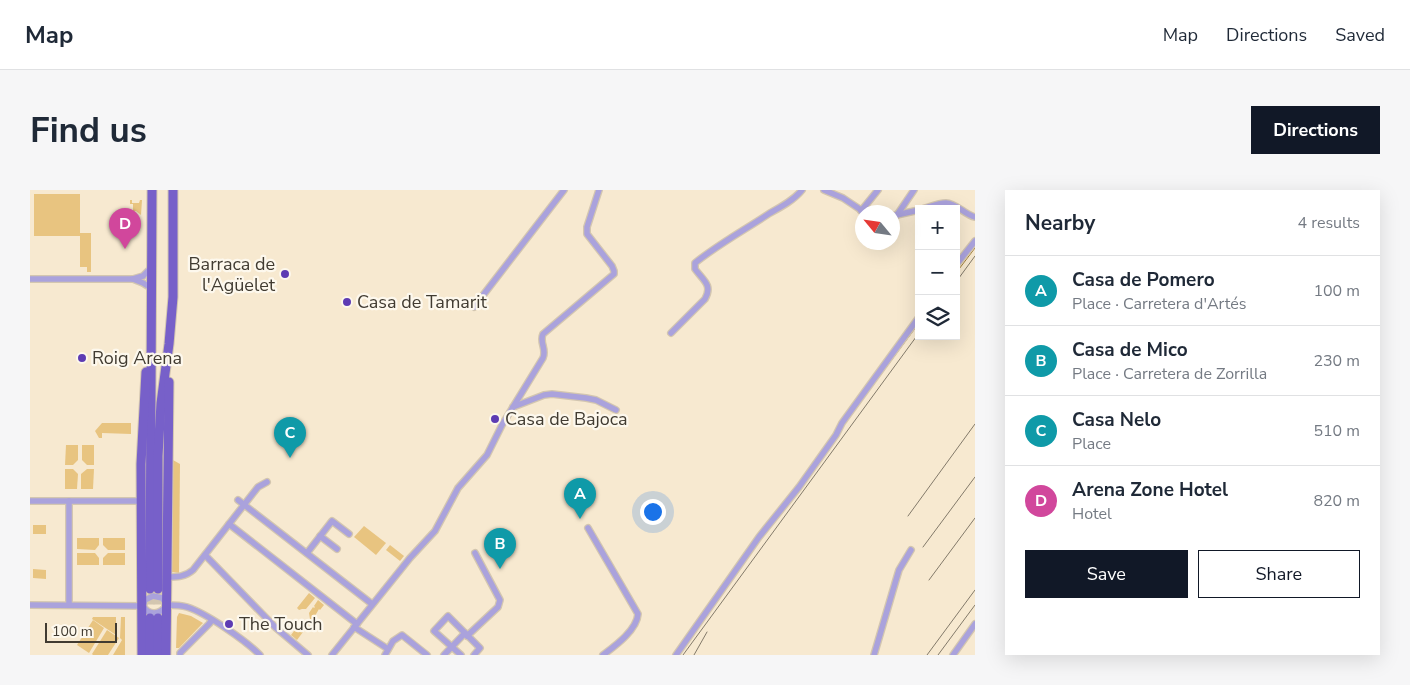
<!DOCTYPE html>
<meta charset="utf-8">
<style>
:root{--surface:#fff;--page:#f6f6f7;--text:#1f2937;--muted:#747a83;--line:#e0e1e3;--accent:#111827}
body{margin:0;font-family:"Nunito Sans",sans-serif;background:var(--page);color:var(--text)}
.controls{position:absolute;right:15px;top:15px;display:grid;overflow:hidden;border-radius:0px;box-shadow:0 5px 20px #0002}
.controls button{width:45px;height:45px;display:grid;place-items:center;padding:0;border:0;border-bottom:1px solid var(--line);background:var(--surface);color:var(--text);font:25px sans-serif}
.compass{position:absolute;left:825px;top:15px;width:45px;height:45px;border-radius:50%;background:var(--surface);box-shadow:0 5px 20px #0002;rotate:299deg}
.scale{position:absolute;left:15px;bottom:12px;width:72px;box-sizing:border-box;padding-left:5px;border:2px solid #413b31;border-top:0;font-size:14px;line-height:18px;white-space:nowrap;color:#413b31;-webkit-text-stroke:4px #fdf8ed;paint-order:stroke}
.you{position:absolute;left:622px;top:321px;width:18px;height:18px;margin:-12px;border:4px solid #fff;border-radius:50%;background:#1a73e8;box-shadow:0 0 0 8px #1a73e833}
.badge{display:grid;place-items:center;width:32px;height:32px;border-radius:50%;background:var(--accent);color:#fff;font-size:16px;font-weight:700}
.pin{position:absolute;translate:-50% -41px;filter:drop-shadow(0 1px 2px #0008)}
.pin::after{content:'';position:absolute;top:26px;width:18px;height:15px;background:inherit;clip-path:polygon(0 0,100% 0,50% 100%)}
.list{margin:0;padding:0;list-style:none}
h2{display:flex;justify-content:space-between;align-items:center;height:65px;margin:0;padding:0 20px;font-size:21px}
h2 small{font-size:16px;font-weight:400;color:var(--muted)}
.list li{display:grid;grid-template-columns:32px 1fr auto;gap:15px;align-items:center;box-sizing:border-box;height:70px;padding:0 20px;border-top:1px solid var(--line)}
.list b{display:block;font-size:19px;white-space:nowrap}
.list p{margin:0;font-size:16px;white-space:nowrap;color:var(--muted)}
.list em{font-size:16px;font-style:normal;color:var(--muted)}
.actions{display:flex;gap:10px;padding:15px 20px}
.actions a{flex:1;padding:11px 0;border:1px solid var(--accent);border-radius:0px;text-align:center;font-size:18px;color:var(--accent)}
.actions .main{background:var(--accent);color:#fff}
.icon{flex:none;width:28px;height:28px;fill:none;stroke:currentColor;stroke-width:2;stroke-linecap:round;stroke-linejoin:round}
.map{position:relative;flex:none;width:945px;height:465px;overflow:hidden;border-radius:0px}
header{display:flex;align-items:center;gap:30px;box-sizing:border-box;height:70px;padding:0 25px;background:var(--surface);border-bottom:1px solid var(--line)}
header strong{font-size:24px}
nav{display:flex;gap:28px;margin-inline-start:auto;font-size:18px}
.intro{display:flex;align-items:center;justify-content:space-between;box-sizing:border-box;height:120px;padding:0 30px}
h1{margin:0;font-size:35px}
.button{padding:12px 22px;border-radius:0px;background:var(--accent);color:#fff;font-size:18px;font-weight:700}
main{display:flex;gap:30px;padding:0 30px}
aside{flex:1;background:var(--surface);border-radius:0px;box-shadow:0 5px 20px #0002}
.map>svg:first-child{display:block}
</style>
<header>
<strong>Map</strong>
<nav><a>Map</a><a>Directions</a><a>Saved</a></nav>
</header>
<div class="intro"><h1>Find us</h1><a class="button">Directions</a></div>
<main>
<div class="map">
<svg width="945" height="465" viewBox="0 0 945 465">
<rect width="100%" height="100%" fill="#f7e9d0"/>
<g fill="#e8c480">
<path d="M4 4H50V43H61V82H57V77H50V46H4Z"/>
<path d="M100 10H102V13H109L110 10H112L111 25 106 21 103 22 102 25H100V21H103V14H100Z"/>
<path d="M72 233H101V244L72 243V248H69L65 241Z"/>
<path d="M36 255H48V270L43 275H35Z"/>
<path d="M52 255H64V275H57L52 270Z"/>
<path d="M143 270 150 274 149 383 142 382Z"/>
<path d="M35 279H43L48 284 47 299H35Z"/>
<path d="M57 279H64L63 299H51V284Z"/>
<rect x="3" y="335" width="13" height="9"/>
<path d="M334 336 356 353 346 365 324 347Z"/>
<path d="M47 348H69V355L65 360 47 359Z"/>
<path d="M73 348H95V360H78L73 355Z"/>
<path d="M360 355 374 366 370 371 356 360Z"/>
<path d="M47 363H65L69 368V375H47Z"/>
<path d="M78 363H95V375H73V368Z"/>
<path d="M3 379 16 380V389L3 388Z"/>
<path d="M279 403 285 408 276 419H272L269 420 267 418Z"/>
<path d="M288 410 294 415 290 420 289 419 282 431 280 429 279 423 283 417 284 418 285 417 284 416Z"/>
<path d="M149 423 161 426 173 433 149 458H146L147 427Z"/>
<path d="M63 427H86V445L62 429Z"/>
<path d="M91 427H95V465H83L92 450 90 448Z"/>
<path d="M63 430 74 438 59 463 47 455Z"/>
<path d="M277 432 279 434 267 450 261 445 270 433H274Z"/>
<path d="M77 440 89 448 78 465H63L62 464Z"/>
</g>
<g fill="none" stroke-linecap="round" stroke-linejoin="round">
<g stroke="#a38039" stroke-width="1">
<path d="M926 83 945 58"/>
<path d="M846 191 889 133"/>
</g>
<g stroke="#d3c6b0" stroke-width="9" stroke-dasharray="9 4.5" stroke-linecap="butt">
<path d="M120 428V399"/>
<path d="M128 428V399"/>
</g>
<defs>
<g id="minor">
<path d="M794 0 813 8 834 22"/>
<path d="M892 19C899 17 909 13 916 13 926 13 935 25 945 27"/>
<path d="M831 21 848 0"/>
<path d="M867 25 884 0"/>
<path d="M862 26 889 20"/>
<path d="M926 75 945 51"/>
<path d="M0 89H103L113 93 121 98"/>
<path d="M103 89 113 86 121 78"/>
<path d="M444 117 534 0"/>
<path d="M641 143 675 109C683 95 673 90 665 79V73C687 55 716 39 740 23 751 17 764 10 772 0"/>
<path d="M483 217 514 205 522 204 556 208 566 210 586 220"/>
<path d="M208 310 342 414"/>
<path d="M0 311H111"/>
<path d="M199 334 327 434"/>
<path d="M558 338 608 424C607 440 585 456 573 465"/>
<path d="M290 346 307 359"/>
<path d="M277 363 302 331 319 344"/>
<path d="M175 365 246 438 278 465"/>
<path d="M137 387C147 387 155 387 163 380L228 297 237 292"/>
<path d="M0 415 113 416"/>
<path d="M39 415V311"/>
<path d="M137 415C143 415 150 415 157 417 176 423 215 450 230 465"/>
<path d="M113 416 115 410 123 406 132 408 136 413"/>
<path d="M113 416C119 426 130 425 137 415"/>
<path d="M324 437 358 459"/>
<path d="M437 446 468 417 470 410 445 363"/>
<path d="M150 465V463L179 434 182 430"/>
<path d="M302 465 380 368 405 341 428 298 457 265 472 235 513 168C517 159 509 152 513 144L584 84V81L582 76 557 44V37L569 0"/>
<path d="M355 465 363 451 372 445 397 465"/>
<path d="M414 465 435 443"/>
<path d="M431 465 404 441 418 426 450 458 444 465"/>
<path d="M646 465 729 347 769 297 806 245 812 233 889 127"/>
<path d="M844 465 866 390 869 380 881 360"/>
<path d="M923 465 945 434"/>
</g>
<g id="primary">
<path d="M120 399 122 0"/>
<path d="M128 399V266L131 213 139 154 143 107V0"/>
<path d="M112 465 111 274 116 182"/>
<path d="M120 465V428"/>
<path d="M128 465V428"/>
<path d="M136 465 139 192"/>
</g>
</defs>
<use href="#minor" stroke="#d3c6b0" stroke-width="8"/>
<use href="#primary" stroke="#d3c6b0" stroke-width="11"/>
<use href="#minor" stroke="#aaa2dc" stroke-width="5.5"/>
<use href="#primary" stroke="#7760c9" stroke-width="9"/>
<g stroke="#837a6a" stroke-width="1">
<path d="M926 92 945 66"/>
<path d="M878 326 945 234"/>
<path d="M893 357 945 287"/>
<path d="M899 390 945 328"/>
<path d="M653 465 889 143"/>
<path d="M664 465 677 442"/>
<path d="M897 465 945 400"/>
<path d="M908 465 945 415"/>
</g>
</g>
<g fill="#5d3bb3" stroke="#fdf8ed" stroke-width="2">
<circle cx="255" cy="84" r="5"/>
<circle cx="317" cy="112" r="5"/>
<circle cx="52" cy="168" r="5"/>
<circle cx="465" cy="229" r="5"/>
<circle cx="199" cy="434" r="5"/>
</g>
<g text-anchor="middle" stroke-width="4.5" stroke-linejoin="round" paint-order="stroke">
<g font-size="18" fill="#413b31" stroke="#fdf8ed" text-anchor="start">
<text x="245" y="80" text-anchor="end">Barraca de<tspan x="245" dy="21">l'Agüelet</tspan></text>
<text x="327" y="118">Casa de Tamarit</text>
<text x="62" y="174">Roig Arena</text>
<text x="475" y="235">Casa de Bajoca</text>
<text x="209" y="440">The Touch</text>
</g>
</g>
</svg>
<div class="controls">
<button>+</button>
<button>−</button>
<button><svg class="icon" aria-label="layers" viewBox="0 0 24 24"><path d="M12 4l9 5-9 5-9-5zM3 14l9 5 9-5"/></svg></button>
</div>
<svg class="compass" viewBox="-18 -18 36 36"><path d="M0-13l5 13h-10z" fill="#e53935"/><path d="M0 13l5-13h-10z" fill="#747a83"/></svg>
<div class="scale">100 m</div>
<div class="you"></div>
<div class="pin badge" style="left:550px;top:329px;background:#0f9aa8">A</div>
<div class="pin badge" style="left:470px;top:379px;background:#0f9aa8">B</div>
<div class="pin badge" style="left:260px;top:268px;background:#0f9aa8">C</div>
<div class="pin badge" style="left:95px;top:59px;background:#d1479c">D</div>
</div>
<aside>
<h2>Nearby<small>4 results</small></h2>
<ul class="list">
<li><span class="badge" style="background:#0f9aa8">A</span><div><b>Casa de Pomero</b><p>Place · Carretera d'Artés</p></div><em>100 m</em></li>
<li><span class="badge" style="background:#0f9aa8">B</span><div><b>Casa de Mico</b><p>Place · Carretera de Zorrilla</p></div><em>230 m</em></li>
<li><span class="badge" style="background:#0f9aa8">C</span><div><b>Casa Nelo</b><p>Place</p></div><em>510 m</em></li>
<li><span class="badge" style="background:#d1479c">D</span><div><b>Arena Zone Hotel</b><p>Hotel</p></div><em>820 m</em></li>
</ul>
<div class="actions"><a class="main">Save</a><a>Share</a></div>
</aside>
</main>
